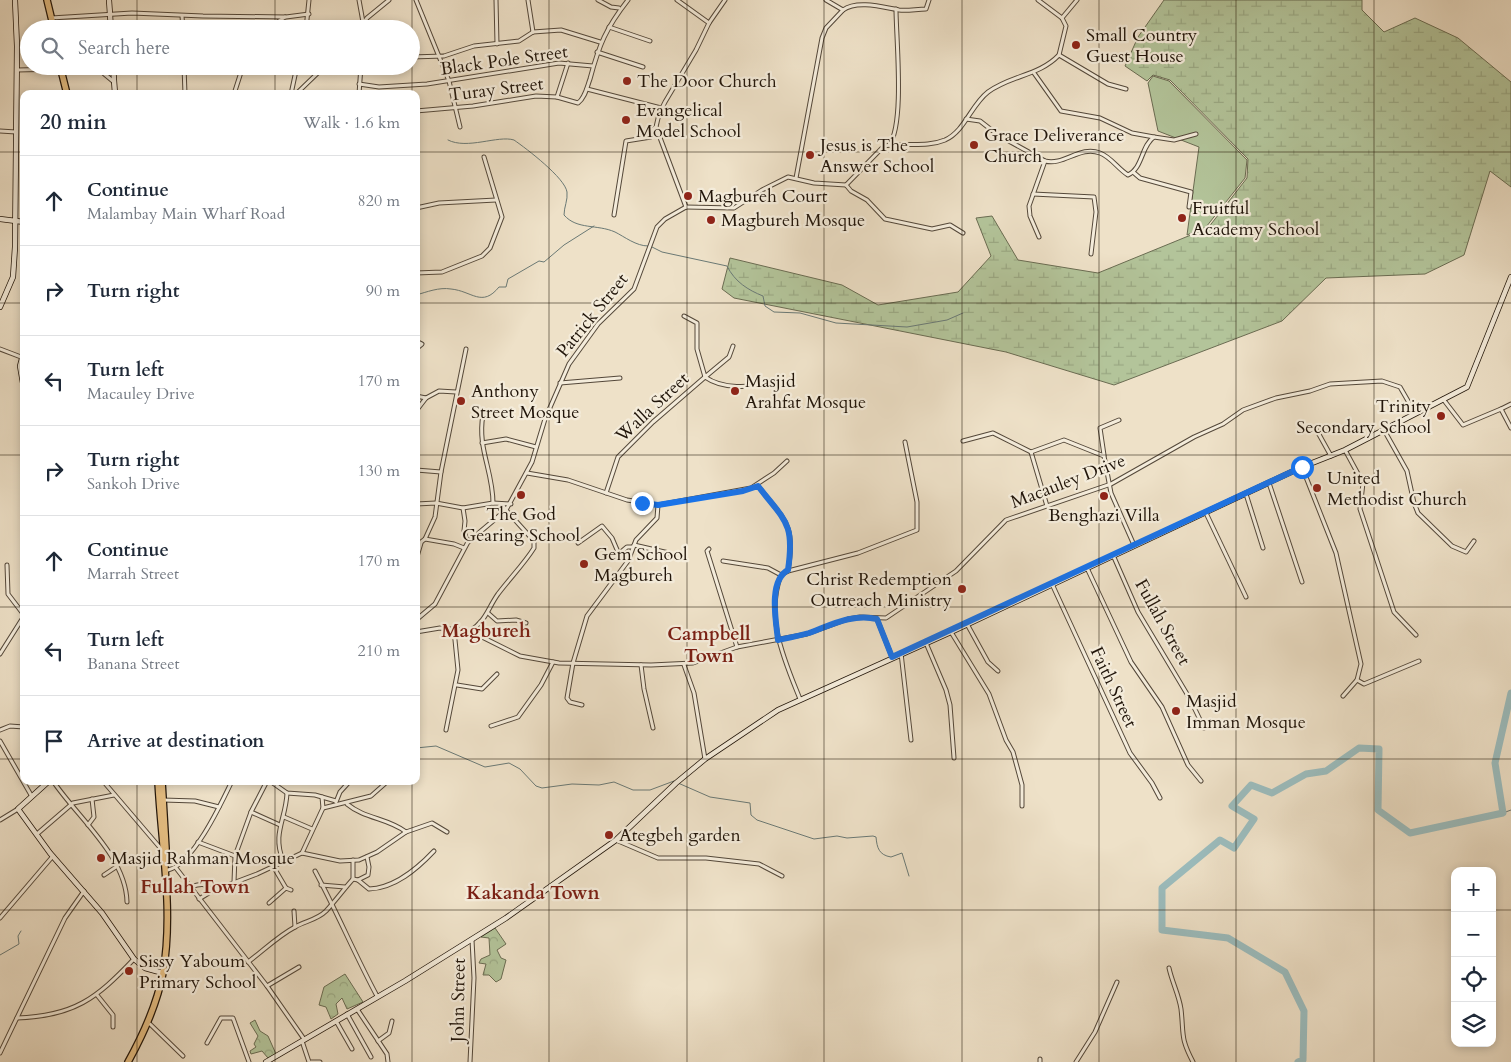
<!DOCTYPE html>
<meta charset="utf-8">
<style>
:root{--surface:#fff;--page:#f6f6f7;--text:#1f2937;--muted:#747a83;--line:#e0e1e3}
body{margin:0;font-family:Cardo,serif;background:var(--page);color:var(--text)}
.controls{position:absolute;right:15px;bottom:15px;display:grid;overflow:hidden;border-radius:10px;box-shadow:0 2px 8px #0003}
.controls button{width:45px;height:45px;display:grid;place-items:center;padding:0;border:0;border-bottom:1px solid var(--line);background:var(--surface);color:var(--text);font:25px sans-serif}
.stop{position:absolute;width:15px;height:15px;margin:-11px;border:4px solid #1a73e8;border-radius:50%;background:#fff}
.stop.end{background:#1a73e8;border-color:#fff;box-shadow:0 1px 5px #0008}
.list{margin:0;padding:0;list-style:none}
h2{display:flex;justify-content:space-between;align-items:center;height:65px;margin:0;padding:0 20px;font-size:21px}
h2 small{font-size:16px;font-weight:400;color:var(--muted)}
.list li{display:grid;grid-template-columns:32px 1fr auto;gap:15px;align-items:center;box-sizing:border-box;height:90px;padding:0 20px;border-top:1px solid var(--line)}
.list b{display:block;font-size:19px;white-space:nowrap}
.list p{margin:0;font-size:16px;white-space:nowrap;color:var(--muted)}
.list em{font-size:16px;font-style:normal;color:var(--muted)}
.icon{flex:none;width:28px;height:28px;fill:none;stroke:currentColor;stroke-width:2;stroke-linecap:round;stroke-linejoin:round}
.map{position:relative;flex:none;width:1511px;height:1062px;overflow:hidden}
.search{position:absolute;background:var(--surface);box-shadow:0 2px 8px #0003;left:20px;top:20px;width:400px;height:55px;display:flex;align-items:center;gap:12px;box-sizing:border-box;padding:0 18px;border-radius:28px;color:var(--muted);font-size:19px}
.panel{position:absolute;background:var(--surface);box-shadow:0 2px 8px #0003;left:20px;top:90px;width:400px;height:695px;border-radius:10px}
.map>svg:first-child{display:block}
</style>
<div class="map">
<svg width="1511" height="1062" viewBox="0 0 1511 1062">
<defs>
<pattern id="forest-crowns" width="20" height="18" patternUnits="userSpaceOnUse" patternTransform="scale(1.25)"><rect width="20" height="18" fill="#b3c49a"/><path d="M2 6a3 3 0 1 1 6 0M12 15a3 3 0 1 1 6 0" fill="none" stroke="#9aa883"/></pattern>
<pattern id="wetland-marsh" width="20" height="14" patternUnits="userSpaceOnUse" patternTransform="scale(1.25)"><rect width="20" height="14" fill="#b3c49a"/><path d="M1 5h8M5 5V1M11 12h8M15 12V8" fill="none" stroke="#9aa883"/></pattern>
</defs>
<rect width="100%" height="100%" fill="#eee1c8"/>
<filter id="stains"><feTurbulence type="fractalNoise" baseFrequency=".004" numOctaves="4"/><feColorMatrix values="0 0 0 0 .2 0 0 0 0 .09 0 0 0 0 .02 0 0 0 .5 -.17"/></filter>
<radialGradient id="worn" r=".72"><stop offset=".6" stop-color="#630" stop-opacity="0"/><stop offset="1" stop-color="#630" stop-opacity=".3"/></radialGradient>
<path fill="#b3c49a" stroke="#6a6c52" d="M1153 76 1169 81 1247 160 1245 178 1206 227 1187 235 1199 147 1158 131 1148 83Z"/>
<g fill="url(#forest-crowns)" stroke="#6a6c52">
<path d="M495 928 506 944 497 950 501 958 506 960 501 979 496 982 489 975H483L486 964 479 963 481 959 490 955 489 938 481 937Z"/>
<path d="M345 974 363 1002 347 1009 342 998 336 1004 338 1014 331 1019 326 1007 319 1005 324 987Z"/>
<path d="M255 1020 260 1031 268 1036 276 1054 268 1058 262 1051 251 1054 250 1051 256 1047 254 1044 258 1036 250 1023Z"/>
</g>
<path fill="url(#wetland-marsh)" stroke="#6a6c52" d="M1164 0H1362V10L1384 32 1415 18 1458 38 1511 82V187L1490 171 1464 255 1425 274 1326 278 1282 321 1114 385 1006 352 734 298 722 289 730 258 842 285 878 305 958 292 991 256 976 218 992 216 1018 260 1098 273 1208 228 1247 178 1248 159 1170 80 1153 75 1147 81 1125 66 1138 37Z"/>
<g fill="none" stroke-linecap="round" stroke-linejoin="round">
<g stroke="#6a7975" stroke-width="1">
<path d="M448 140C467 150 498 135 514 140 527 149 565 178 567 192 568 200 564 207 564 215 577 230 597 224 615 232 625 237 636 246 648 246"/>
<path d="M652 247 662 252 727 266C735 282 748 290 763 296L765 306 774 312 800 313 836 323 907 327 947 320 963 313"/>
<path d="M416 295C427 292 439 287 451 289 472 291 482 308 499 287H506L508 279 539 261 544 262 564 245 594 226"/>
<path d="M416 748 436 746 485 767 509 763 520 769 536 786 542 788 572 784 599 785 614 782 633 790H650L674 781"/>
<path d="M678 783 710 797 750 803 751 815 757 820 814 839 837 836 847 838 873 836 876 837C877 848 879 855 891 857L902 853 909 876"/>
<path d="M1503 813 1511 810"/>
<path d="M0 955 19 944 18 936 21 931"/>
</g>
<path stroke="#9bbcbd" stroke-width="7" d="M1298 1062 1303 1060 1304 1011 1285 972 1228 938 1162 930V888L1220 840 1234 848 1254 819 1232 806 1251 785 1272 793 1306 774 1326 771 1359 748 1379 749 1378 810 1410 833 1503 813 1495 763 1511 693"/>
<defs>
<g id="street">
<path d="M359 0 363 22"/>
<path d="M416 0 449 81 460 127"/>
<path d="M496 0 497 44"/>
<path d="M528 0 533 32"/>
<path d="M598 0 611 7 619 8"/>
<path d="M677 0 709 23"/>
<path d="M826 0 843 10C857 0 882 7 899 10 908 11 917 9 926 9L929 0"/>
<path d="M182 16 183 29"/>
<path d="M51 18 132 13 203 16 286 17 309 14"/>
<path d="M1062 18 1077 0"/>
<path d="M609 27 650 41"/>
<path d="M267 29 285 17"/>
<path d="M306 29 309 0"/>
<path d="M359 29 367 18 389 0"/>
<path d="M533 32 561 30 600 42"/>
<path d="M597 52 643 67"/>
<path d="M1059 55 1108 84 1126 89"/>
<path d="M411 57 444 56 474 46 519 41 533 32"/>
<path d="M87 66 102 72 114 82"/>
<path d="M184 66 185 94"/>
<path d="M17 70 61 69"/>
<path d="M1034 73 1061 111 1100 118 1132 133 1154 137"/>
<path d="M359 84 379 87 427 84 559 63 593 66"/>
<path d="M587 89 661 108"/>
<path d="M234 94 243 66"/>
<path d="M291 94 297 66"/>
<path d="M296 94 325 66"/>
<path d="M359 94 361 66"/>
<path d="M557 97 568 63"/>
<path d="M416 111 473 106 536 96 557 97 578 103C585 98 587 87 590 79 599 45 606 28 628 0"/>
<path d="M966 119 980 121 998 135 1045 161C1064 166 1080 145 1100 153 1111 157 1118 169 1128 175 1143 168 1141 146 1154 137L1174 140 1196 134"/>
<path d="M0 131 16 132"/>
<path d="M889 145C905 125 896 37 896 9"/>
<path d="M1133 172 1140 178 1191 192 1189 207"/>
<path d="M796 178 822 38 826 28 843 10"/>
<path d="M846 185 851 191 867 200 885 219 932 229 950 225 963 233"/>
<path d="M1033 194 1094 197 1096 212 1091 254"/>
<path d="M686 207 734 208 762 190 788 177 814 183 846 185 884 146C904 142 926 148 945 140 965 131 971 105 988 92 1011 75 1039 76 1059 55L1066 26 1062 18 1038 0"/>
<path d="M686 207 656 127 659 114 665 102 696 50 709 23 725 0"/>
<path d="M416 208 439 203 496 200"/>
<path d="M614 215 626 141 651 137 652 130 656 127"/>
<path d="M1039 237 1030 216 1029 206 1045 161"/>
<path d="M416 273 442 272 482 256 490 248 502 217 484 157"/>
<path d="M684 316 697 323V349L705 377 729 357 733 346"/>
<path d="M416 341 422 344 416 349"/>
<path d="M0 349 21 357"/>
<path d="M560 383 620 378"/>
<path d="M416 396 426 398 439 391 456 392"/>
<path d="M1443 399 1463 425 1501 409 1511 428"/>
<path d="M1501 409 1511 404"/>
<path d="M416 411 426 398"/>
<path d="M483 415C477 448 493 471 493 503"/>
<path d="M1316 429 1331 456"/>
<path d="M1384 430 1407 471 1414 503 1418 513 1452 546 1466 552 1474 541"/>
<path d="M963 441 993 433 1031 452 1064 440 1104 456 1111 493 1134 545"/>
<path d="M482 443 506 439 536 447"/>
<path d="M1345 450 1363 483 1360 509 1394 612 1416 635"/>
<path d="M1031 452 1047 506"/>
<path d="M1104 455 1100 428 1119 420"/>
<path d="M1302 467 1336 553 1361 664 1357 680 1343 696"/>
<path d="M416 470 441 472"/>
<path d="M527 473 568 480 627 500 658 505 751 488 774 473 787 461"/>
<path d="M1269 483 1302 582"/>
<path d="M758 486C785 521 796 523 788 571"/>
<path d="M606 493 618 457 653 422 705 377C722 389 751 389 769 381"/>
<path d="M1246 494 1263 548"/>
<path d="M416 504 436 503 463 508 493 503 511 504"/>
<path d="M502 504 506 510 532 462 545 419 569 364 598 324 634 289 657 227 665 219 686 207"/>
<path d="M463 508 465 521 464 531 468 542"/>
<path d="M1206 513 1246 597"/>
<path d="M425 539 454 544 464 548"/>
<path d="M578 543 602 526 612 538 618 552H621L627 547H633"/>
<path d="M634 545 669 553"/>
<path d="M416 546 425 539 435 517 441 472 466 349"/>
<path d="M709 549 707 551 737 647"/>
<path d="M1113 555 1138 612 1190 699 1204 728"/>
<path d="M416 560 421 543"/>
<path d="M723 561 768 568 781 575"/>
<path d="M7 565 8 594 24 615"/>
<path d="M1087 568 1131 662 1162 707 1188 765 1201 781"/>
<path d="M1052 584 1130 753 1152 783 1160 798"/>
<path d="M488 613 497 621 516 620 526 623"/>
<path d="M877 619 892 657"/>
<path d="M416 620 435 604 468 542 506 510 534 541V548C524 564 510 578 498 594 488 608 486 621 470 631"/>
<path d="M967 624 988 662 998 671"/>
<path d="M416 632 440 628 470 631 520 656 559 663 651 665 693 663 737 647 807 634 848 619 860 617 886 618 956 571 1006 520 1111 484 1194 437 1223 424 1243 410 1276 398 1310 391 1330 384 1382 381 1400 387 1415 413"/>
<path d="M951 632 989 694 1006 740 1013 752 1022 785V806"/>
<path d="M926 643 946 690 950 705 954 758"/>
<path d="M901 653 911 740"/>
<path d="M0 654 24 616"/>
<path d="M641 665 644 689 653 728"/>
<path d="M684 665 694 693 705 759"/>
<path d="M1357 680 1364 684 1419 661"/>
<path d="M457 685 482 689 497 674"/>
<path d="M800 699C784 659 765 618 781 575L788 571 858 553 917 530V502L905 442"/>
<path d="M582 705 570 702 567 698 573 663 587 616 628 561 636 540 657 518 658 505"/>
<path d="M491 726 518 717 541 685 553 662"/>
<path d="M0 730 10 726 24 727"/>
<path d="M446 730 458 670 454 630"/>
<path d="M0 741 31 795"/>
<path d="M53 781C77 817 126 856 127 902"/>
<path d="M103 781 162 850"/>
<path d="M270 781 287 793 315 795 336 801"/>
<path d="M322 797 323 808"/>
<path d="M163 800 195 801 219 807"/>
<path d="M336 802 340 792 350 781"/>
<path d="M347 804C365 819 388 818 406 832L432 823 447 832"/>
<path d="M251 812 280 825"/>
<path d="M284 817 312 829"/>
<path d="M0 820 18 809"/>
<path d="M88 825 94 817 92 799"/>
<path d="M37 834 73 803 114 795"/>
<path d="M616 840 658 858H706L759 864 782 876"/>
<path d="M198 842 235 856"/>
<path d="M302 853 323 808 371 796 388 781"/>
<path d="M283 860C272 834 286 819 287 793"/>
<path d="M273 866 286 888"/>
<path d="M176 868 267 986 304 1039"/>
<path d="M168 870C193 864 221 804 232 781"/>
<path d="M315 871C337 912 355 955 377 996"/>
<path d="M104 875 116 867"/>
<path d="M353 879 358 880 368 875 369 867 367 857"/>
<path d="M358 880 369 889C395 888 417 869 434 851"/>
<path d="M234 882 235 856 251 812 267 781"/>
<path d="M321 885 345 887"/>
<path d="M190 887C200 884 205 882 212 891"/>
<path d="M199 899 212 891 257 874 302 853 340 861 359 860 377 852 406 832"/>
<path d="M269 903 286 888 291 890"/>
<path d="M294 911 295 927"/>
<path d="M0 918 53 856"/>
<path d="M248 962C263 951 278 936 295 927 305 921 317 920 326 911 336 900 344 889 353 879V860"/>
<path d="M1169 968C1172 982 1179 995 1181 1009 1184 1035 1180 1037 1193 1062"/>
<path d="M267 986 299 967"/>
<path d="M97 995 113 1015V1027"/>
<path d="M357 1009 387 1054 388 1062"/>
<path d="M347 1014 371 1057"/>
<path d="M17 1018C74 1016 96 999 134 959"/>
<path d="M336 1021 352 1049"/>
<path d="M150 1024 183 1056"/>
<path d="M302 1041 309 1062"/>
<path d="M378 1041 389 1033 392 1021"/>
<path d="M207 1043 221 1018H233L249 1062"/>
<path d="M0 1053 65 918 84 891"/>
<path d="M1040 1059V1062"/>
<path d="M311 1062H320"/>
<path d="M470 1062 474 978 472 940"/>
<path d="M1076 1062 1095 1032 1117 982"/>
</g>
<g id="secondary">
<path d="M109 0 111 29"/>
<path d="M113 66 115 94"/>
<path d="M0 219 24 222"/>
<path d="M0 307 13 277 15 247 17 46 15 0"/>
<path d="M24 351 20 366 24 389"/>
<path d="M49 781 18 809 50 853 102 913 134 959 145 968 163 973"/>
<path d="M266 1062 405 981 506 918 616 840 676 783 705 759 778 710 951 632 1302 467 1345 450 1467 387 1511 277"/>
</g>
<g id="highway">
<path d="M47 0 54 29"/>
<path d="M60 66 67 94"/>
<path d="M162 781 166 849"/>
<path d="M128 1062C143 1035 157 1004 163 973 174 910 161 844 158 781"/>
</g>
</defs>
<use href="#street" stroke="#54483a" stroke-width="5"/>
<use href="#secondary" stroke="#21150a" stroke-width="6"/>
<use href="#highway" stroke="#21150a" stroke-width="8"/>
<use href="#street" stroke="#f4ecdb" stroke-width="3"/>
<use href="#secondary" stroke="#f4ecdb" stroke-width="4.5"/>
<use href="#highway" stroke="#e7c084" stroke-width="5.5"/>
</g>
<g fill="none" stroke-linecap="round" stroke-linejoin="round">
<path stroke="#1a73e8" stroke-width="6" d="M642 503 658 505 743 491 758 486C785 521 795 523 788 570 768 581 776 621 778 640 788 638 799 636 809 633 831 625 853 613 877 619L892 657 1302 467"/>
</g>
<path fill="none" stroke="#21150a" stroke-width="1" stroke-opacity="0.55" d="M137 0V29M275 0V29M412 0V94M549 0V1062M687 0V1062M824 0V1062M962 0V1062M1099 0V1062M1236 0V1062M1374 0V1062M137 66V94M275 66V94M0 152H24M416 152H1511M0 303H24M416 303H1511M0 455H24M416 455H1511M0 607H24M416 607H1511M0 759H24M416 759H1511M137 781V1062M275 781V1062M412 781V1062M0 910H1455M1492 910H1511"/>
<g fill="#8f2418" stroke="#f4ecdb" stroke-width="2">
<circle cx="1076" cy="45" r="5"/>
<circle cx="627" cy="81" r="5"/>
<circle cx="626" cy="120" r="5"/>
<circle cx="974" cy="145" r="5"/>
<circle cx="810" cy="155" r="5"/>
<circle cx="688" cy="196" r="5"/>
<circle cx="1182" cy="218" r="5"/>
<circle cx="711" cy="220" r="5"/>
<circle cx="735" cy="391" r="5"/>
<circle cx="461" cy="401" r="5"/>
<circle cx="1441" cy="416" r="5"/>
<circle cx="1317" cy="488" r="5"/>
<circle cx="521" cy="495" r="5"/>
<circle cx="1104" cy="496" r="5"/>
<circle cx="584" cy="564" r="5"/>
<circle cx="962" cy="589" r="5"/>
<circle cx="1176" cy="711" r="5"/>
<circle cx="609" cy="835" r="5"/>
<circle cx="101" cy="858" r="5"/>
<circle cx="129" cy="971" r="5"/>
</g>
<g text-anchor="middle" stroke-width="4.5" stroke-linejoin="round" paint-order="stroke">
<g font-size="18" fill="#21150a" stroke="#f4ecdb" text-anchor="start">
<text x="1086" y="41">Small Country<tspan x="1086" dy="21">Guest House</tspan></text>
<text x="637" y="87">The Door Church</text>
<text x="636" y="116">Evangelical<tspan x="636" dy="21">Model School</tspan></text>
<text x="984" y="141">Grace Deliverance<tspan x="984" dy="21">Church</tspan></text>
<text x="820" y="151">Jesus is The<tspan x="820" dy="21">Answer School</tspan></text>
<text x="698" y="202">Magbureh Court</text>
<text x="1192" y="214">Fruitful<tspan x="1192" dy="21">Academy School</tspan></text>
<text x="721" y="226">Magbureh Mosque</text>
<text x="745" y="387">Masjid<tspan x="745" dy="21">Arahfat Mosque</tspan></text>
<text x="471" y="397">Anthony<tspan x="471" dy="21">Street Mosque</tspan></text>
<text x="1431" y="412" text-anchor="end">Trinity<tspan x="1431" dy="21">Secondary School</tspan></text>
<text x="1327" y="484">United<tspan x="1327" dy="21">Methodist Church</tspan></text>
<text x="521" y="520" text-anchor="middle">The God<tspan x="521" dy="21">Gearing School</tspan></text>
<text x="1104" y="521" text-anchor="middle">Benghazi Villa</text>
<text x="594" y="560">Gem School<tspan x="594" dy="21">Magbureh</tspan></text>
<text x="952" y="585" text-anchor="end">Christ Redemption<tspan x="952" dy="21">Outreach Ministry</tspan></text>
<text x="1186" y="707">Masjid<tspan x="1186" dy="21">Imman Mosque</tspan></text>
<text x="619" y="841">Ategbeh garden</text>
<text x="111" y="864">Masjid Rahman Mosque</text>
<text x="139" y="967">Sissy Yaboum<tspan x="139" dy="21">Primary School</tspan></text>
</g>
<g font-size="18" fill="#21150a" stroke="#f4ecdb">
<text transform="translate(504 60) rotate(-8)" y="6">Black Pole Street</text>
<text transform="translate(496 89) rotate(-7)" y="6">Turay Street</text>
<text transform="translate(592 315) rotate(-51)" y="6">Patrick Street</text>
<text transform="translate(652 407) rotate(-43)" y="6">Walla Street</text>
<text transform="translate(1068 481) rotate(-21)" y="6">Macauley Drive</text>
<text transform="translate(1163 622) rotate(61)" y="6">Fullah Street</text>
<text transform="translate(1114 687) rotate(65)" y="6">Faith Street</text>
<text transform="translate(458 1000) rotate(-89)" y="6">John Street</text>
</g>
<g font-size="19" font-weight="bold" fill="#7a1f14" stroke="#f4ecdb">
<text x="486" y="637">Magbureh</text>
<text x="709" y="640">Campbell<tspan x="709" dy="22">Town</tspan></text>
<text x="195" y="893">Fullah Town</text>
<text x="533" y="899">Kakanda Town</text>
</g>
</g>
<rect width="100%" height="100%" filter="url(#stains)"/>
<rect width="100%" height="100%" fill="url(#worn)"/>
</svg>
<div class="controls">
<button>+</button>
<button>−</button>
<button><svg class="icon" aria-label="locate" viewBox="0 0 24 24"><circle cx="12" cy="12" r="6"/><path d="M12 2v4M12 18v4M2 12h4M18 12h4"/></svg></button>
<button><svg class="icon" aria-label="layers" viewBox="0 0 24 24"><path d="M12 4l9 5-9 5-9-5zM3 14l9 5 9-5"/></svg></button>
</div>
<div class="stop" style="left:1302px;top:467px"></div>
<div class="stop end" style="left:642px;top:503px"></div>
<div class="search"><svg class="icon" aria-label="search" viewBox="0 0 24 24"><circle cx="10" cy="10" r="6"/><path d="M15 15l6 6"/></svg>Search here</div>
<section class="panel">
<h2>20 min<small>Walk · 1.6 km</small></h2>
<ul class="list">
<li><svg class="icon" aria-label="ahead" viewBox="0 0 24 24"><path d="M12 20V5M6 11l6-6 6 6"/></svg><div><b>Continue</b><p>Malambay Main Wharf Road</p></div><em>820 m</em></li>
<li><svg class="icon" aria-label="right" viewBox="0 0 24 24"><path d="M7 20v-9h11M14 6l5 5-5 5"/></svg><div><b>Turn right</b></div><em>90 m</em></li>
<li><svg class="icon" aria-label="left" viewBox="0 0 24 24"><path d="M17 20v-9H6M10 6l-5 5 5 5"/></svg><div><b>Turn left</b><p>Macauley Drive</p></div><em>170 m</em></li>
<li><svg class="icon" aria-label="right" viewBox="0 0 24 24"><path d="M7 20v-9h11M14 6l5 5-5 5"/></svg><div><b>Turn right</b><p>Sankoh Drive</p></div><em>130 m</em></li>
<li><svg class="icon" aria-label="ahead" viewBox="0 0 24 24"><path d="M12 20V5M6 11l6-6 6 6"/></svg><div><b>Continue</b><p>Marrah Street</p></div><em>170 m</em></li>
<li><svg class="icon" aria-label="left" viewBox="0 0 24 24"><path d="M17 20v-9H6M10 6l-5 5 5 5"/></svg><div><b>Turn left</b><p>Banana Street</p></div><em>210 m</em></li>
<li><svg class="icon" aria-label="arrive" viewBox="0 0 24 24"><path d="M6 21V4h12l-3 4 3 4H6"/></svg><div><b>Arrive at destination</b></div></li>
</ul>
</section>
</div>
